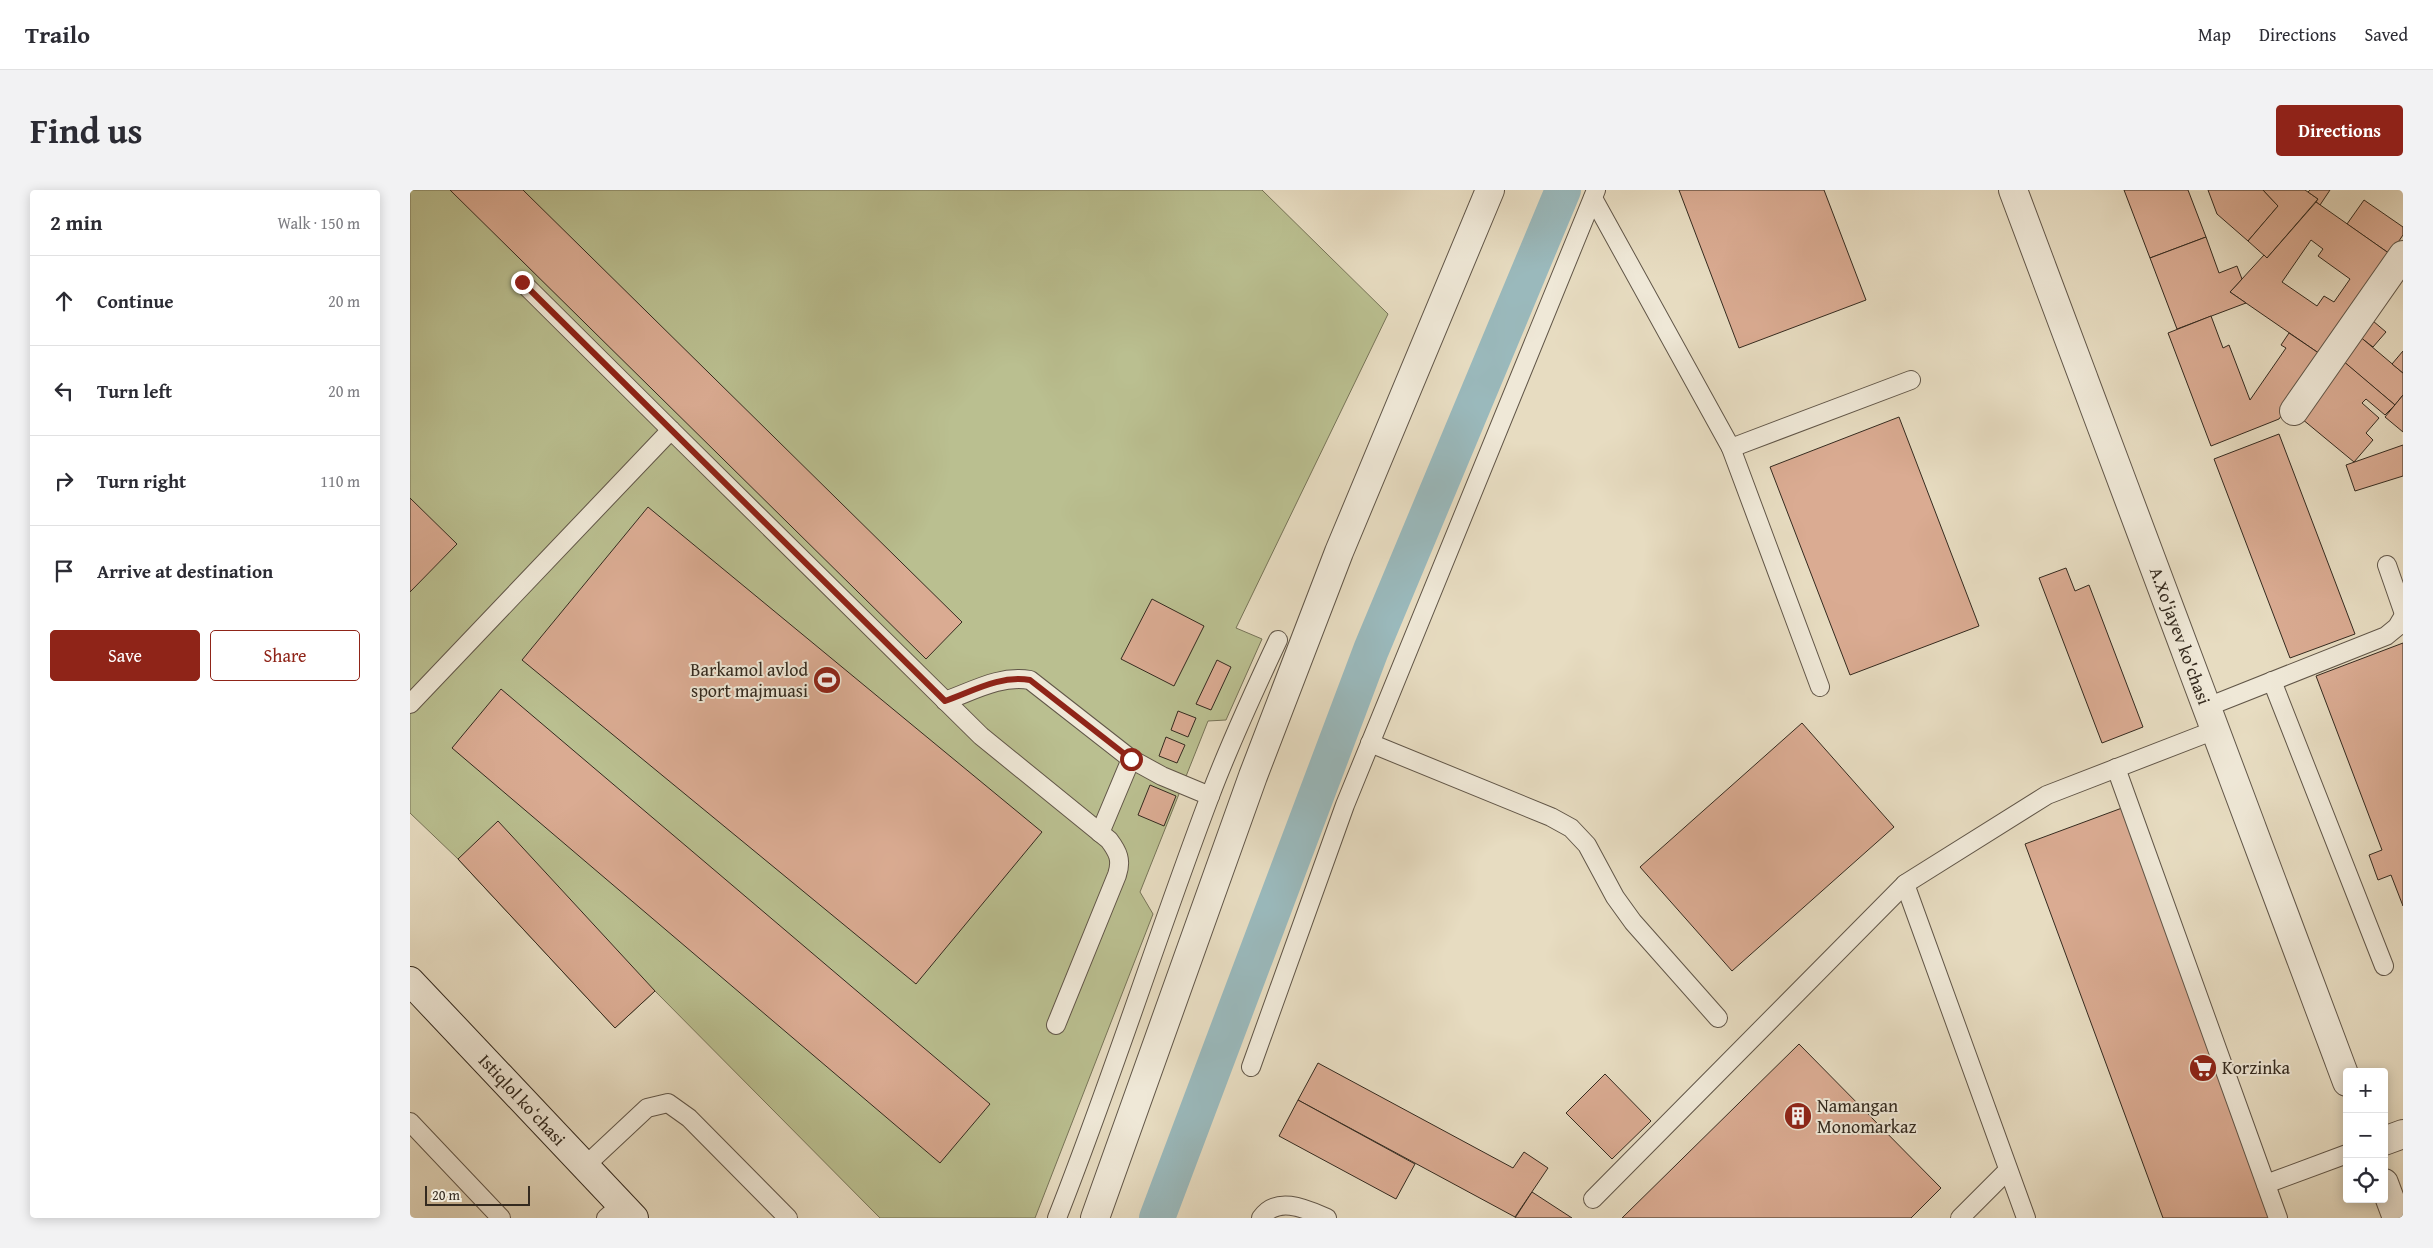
<!DOCTYPE html>
<meta charset="utf-8">
<style>
:root{--surface:#fff;--page:#f2f2f3;--text:#2b2b33;--muted:#7c7c81;--line:#e1e1e2;--accent:#8f2418}
body{margin:0;font-family:"Gentium Book Plus",serif;background:var(--page);color:var(--text)}
.controls{position:absolute;right:15px;bottom:15px;display:grid;overflow:hidden;border-radius:5px;box-shadow:0 2px 12px #0003}
.controls button{width:45px;height:45px;display:grid;place-items:center;padding:0;border:0;border-bottom:1px solid var(--line);background:var(--surface);color:var(--text);font:25px sans-serif}
.scale{position:absolute;left:15px;bottom:12px;width:105px;box-sizing:border-box;padding-left:5px;border:2px solid #342a1f;border-top:0;font-size:14px;line-height:18px;white-space:nowrap;color:#342a1f;-webkit-text-stroke:4px #efe8d7;paint-order:stroke}
.stop{position:absolute;width:15px;height:15px;margin:-11px;border:4px solid #8f2418;border-radius:50%;background:#fff}
.stop.end{background:#8f2418;border-color:#fff;box-shadow:0 1px 5px #0008}
.list{margin:0;padding:0;list-style:none}
h2{display:flex;justify-content:space-between;align-items:center;height:65px;margin:0;padding:0 20px;font-size:21px}
h2 small{font-size:16px;font-weight:400;color:var(--muted)}
.list li{display:grid;grid-template-columns:32px 1fr auto;gap:15px;align-items:center;box-sizing:border-box;height:90px;padding:0 20px;border-top:1px solid var(--line)}
.list b{display:block;font-size:19px;white-space:nowrap}
.list em{font-size:16px;font-style:normal;color:var(--muted)}
.actions{display:flex;gap:10px;padding:15px 20px}
.actions a{flex:1;padding:11px 0;border:1px solid var(--accent);border-radius:5px;text-align:center;font-size:18px;color:var(--accent)}
.actions .main{background:var(--accent);color:#fff}
.icon{flex:none;width:28px;height:28px;fill:none;stroke:currentColor;stroke-width:2;stroke-linecap:round;stroke-linejoin:round}
.map{position:relative;flex:none;width:1993px;height:1028px;overflow:hidden;border-radius:5px}
header{display:flex;align-items:center;gap:30px;box-sizing:border-box;height:70px;padding:0 25px;background:var(--surface);border-bottom:1px solid var(--line)}
header strong{font-size:24px}
nav{display:flex;gap:28px;margin-inline-start:auto;font-size:18px}
.intro{display:flex;align-items:center;justify-content:space-between;box-sizing:border-box;height:120px;padding:0 30px}
h1{margin:0;font-size:35px}
.button{padding:12px 22px;border-radius:5px;background:var(--accent);color:#fff;font-size:18px;font-weight:700}
main{display:flex;gap:30px;padding:0 30px}
aside{flex:1;background:var(--surface);border-radius:5px;box-shadow:0 2px 12px #0003}
.map>svg:first-child{display:block}
</style>
<header>
<strong>Trailo</strong>
<nav><a>Map</a><a>Directions</a><a>Saved</a></nav>
</header>
<div class="intro"><h1>Find us</h1><a class="button">Directions</a></div>
<main>
<aside>
<h2>2 min<small>Walk · 150 m</small></h2>
<ul class="list">
<li><svg class="icon" aria-label="ahead" viewBox="0 0 24 24"><path d="M12 20V5M6 11l6-6 6 6"/></svg><div><b>Continue</b></div><em>20 m</em></li>
<li><svg class="icon" aria-label="left" viewBox="0 0 24 24"><path d="M17 20v-9H6M10 6l-5 5 5 5"/></svg><div><b>Turn left</b></div><em>20 m</em></li>
<li><svg class="icon" aria-label="right" viewBox="0 0 24 24"><path d="M7 20v-9h11M14 6l5 5-5 5"/></svg><div><b>Turn right</b></div><em>110 m</em></li>
<li><svg class="icon" aria-label="arrive" viewBox="0 0 24 24"><path d="M6 21V4h12l-3 4 3 4H6"/></svg><div><b>Arrive at destination</b></div></li>
</ul>
<div class="actions"><a class="main">Save</a><a>Share</a></div>
</aside>
<div class="map">
<svg width="1993" height="1028" viewBox="0 0 1993 1028">
<rect width="100%" height="100%" fill="#e7dcc1"/>
<filter id="stains"><feTurbulence type="fractalNoise" baseFrequency=".004" numOctaves="4"/><feColorMatrix values="0 0 0 0 .2 0 0 0 0 .09 0 0 0 0 .02 0 0 0 .5 -.17"/></filter>
<radialGradient id="worn" r=".72"><stop offset=".6" stop-color="#630" stop-opacity="0"/><stop offset="1" stop-color="#630" stop-opacity=".3"/></radialGradient>
<path fill="#babf90" stroke="#777458" d="M0 0H852L978 124 826 438 852 449 816 530 798 531 730 702 743 724 625 1028H470L245 801 205 838 48 669 0 623Z"/>
<g fill="none" stroke-linecap="round" stroke-linejoin="round">
<path stroke="#9ab9bc" stroke-width="36" d="M747 1028 961 460 1153 0"/>
</g>
<g fill="#daab92" stroke="#342a1f" fill-rule="evenodd">
<path d="M40 0H113L552 432 516 469Z"/>
<path d="M1269 0H1414L1456 110 1329 158Z"/>
<path d="M1714 0H1778L1796 47 1740 68Z"/>
<path d="M1798 0H1853L1868 16 1838 51 1807 24Z"/>
<path d="M1853 0H1895L1908 9 1857 68 1838 51 1868 16Z"/>
<path d="M1900 0H1920L1910 15 1906 12 1908 9 1898 2Z"/>
<path d="M1954 10 1993 37V45L1980 64 1937 34Z"/>
<path d="M1906 12 1980 64 1910 164 1820 102 1854 65 1857 68ZM1901 50 1913 59 1908 66 1940 89 1924 112 1914 106 1907 116 1872 92Z"/>
<path d="M1796 47 1809 83 1827 76 1832 89 1820 102 1836 113 1767 139 1740 68Z"/>
<path d="M1801 126 1813 158 1819 155 1840 210 1876 158 1871 155 1879 143 1913 166 1869 229 1801 256 1758 143Z"/>
<path d="M1963 131 1976 142 1963 157 1950 147Z"/>
<path d="M1948 145 1993 183V205L1985 215 1929 168Z"/>
<path d="M1993 161V183L1982 174Z"/>
<path d="M1932 170 1985 215 1975 225 1956 209 1952 213 1969 228 1956 243 1963 250 1944 272 1886 224Z"/>
<path d="M1993 205V242L1975 227Z"/>
<path d="M1489 227 1569 436 1440 485 1360 277Z"/>
<path d="M1869 244 1945 444 1880 468 1804 269Z"/>
<path d="M1993 255V286L1945 301 1936 275Z"/>
<path d="M0 308 47 354 0 402Z"/>
<path d="M238 317 632 642 506 794 112 470Z"/>
<path d="M1656 378 1665 401 1679 395 1733 537 1692 553 1629 388Z"/>
<path d="M742 409 794 436 764 496 711 469Z"/>
<path d="M1993 453V716L1981 685 1968 690 1959 665 1972 660 1906 486Z"/>
<path d="M807 470 821 477 801 520 786 514Z"/>
<path d="M91 499 580 914 530 973 42 558Z"/>
<path d="M768 521 786 528 778 547 761 540Z"/>
<path d="M1392 533 1484 637 1322 781 1230 677Z"/>
<path d="M756 547 775 555 767 573 749 566Z"/>
<path d="M740 595 766 606 754 636 728 625Z"/>
<path d="M1712 618 1863 1028H1753L1615 654Z"/>
<path d="M88 631 245 801 205 838 48 669Z"/>
<path d="M1389 854 1531 998 1501 1028H1212Z"/>
<path d="M908 873 1103 978 1114 962 1138 978 1105 1027 888 910Z"/>
<path d="M1195 884 1241 931 1202 969 1156 923Z"/>
<path d="M888 910 1005 974 986 1009 869 946Z"/>
<path d="M1122 1002 1162 1028H1105Z"/>
</g>
<g fill="none" stroke-linecap="round" stroke-linejoin="round">
<defs>
<g id="lane">
<path d="M1183 8 1321 258 1410 497"/>
<path d="M112 92 261 240"/>
<path d="M1321 258 1501 190"/>
<path d="M1977 375 1993 421"/>
<path d="M1862 491 1974 776"/>
<path d="M535 511C563 501 590 485 620 490L721 569 690 643"/>
<path d="M0 514 261 240 571 546 699 650C708 662 712 670 707 685L646 835"/>
<path d="M1797 517 1976 446 1987 437 1993 427"/>
<path d="M960 553 1141 627 1161 638 1177 655 1205 707 1223 732 1308 828"/>
<path d="M721 569 752 586 800 606"/>
<path d="M1706 578 1868 1028"/>
<path d="M841 877 935 615 1186 0"/>
<path d="M0 932 91 1028"/>
<path d="M175 976 237 918 258 913 279 928 378 1028"/>
<path d="M1856 994 1937 964"/>
<path d="M1183 1009 1495 694"/>
<path d="M196 1028 211 1015"/>
<path d="M647 1028C702 889 747 746 800 606 820 553 844 501 868 450"/>
<path d="M851 1028C867 1005 896 1019 917 1028"/>
<path d="M1550 1028 1598 980"/>
<path d="M1616 1028 1495 694 1637 605 1805 540"/>
</g>
<g id="street">
<path d="M1603 0 1937 892"/>
<path d="M1884 221 1993 65"/>
<path d="M1974 951 1993 944"/>
<path d="M1974 993 1987 1028"/>
<path d="M685 1028 843 586 929 362 1080 0"/>
</g>
<path id="secondary" d="M0 791 224 1028"/>
</defs>
<use href="#lane" stroke="#615648" stroke-width="20"/>
<use href="#street" stroke="#615648" stroke-width="30"/>
<use href="#secondary" stroke="#342a1f" stroke-width="30"/>
<use href="#lane" stroke="#efe8d7" stroke-width="18"/>
<use href="#street" stroke="#efe8d7" stroke-width="28"/>
<use href="#secondary" stroke="#efe8d7" stroke-width="28"/>
</g>
<g fill="none" stroke-linecap="round" stroke-linejoin="round">
<path stroke="#8f2418" stroke-width="6" d="M112 92 535 511C563 501 590 485 620 490L721 569"/>
</g>
<defs>
<symbol id="stadium-disc" viewBox="-11 -11 22 22"><circle r="9.5" fill="#8f2418" stroke="#efe8d7"/><path d="M0-5a6.5 5 0 1 0 0 10a6.5 5 0 1 0 0-10ZM-3.5-1.8h7v3.6h-7Z" fill="#fff"/></symbol>
<symbol id="supermarket-disc" viewBox="-11 -11 22 22"><circle r="9.5" fill="#8f2418" stroke="#efe8d7"/><path d="M-6-5.5h2.5l.6 2H6L4.5 2H-2.5L-4.4-4H-6ZM-1.5 3.2a1.3 1.3 0 1 0 .1 0ZM3 3.2a1.3 1.3 0 1 0 .1 0Z" fill="#fff"/></symbol>
<symbol id="building-disc" viewBox="-11 -11 22 22"><circle r="9.5" fill="#8f2418" stroke="#efe8d7"/><path d="M-4-6H4V6H1V3H-1V6H-4ZM-2.5-4.3h1.7v1.8h-1.7ZM.8-4.3h1.7v1.8H.8ZM-2.5-1h1.7V.8h-1.7ZM.8-1h1.7V.8H.8Z" fill="#fff"/></symbol>
</defs>
<g fill-rule="evenodd">
<use href="#stadium-disc" x="401" y="474" width="32" height="32"/>
<use href="#supermarket-disc" x="1777" y="862" width="32" height="32"/>
<use href="#building-disc" x="1372" y="910" width="32" height="32"/>
</g>
<g text-anchor="middle" stroke-width="4" stroke-linejoin="round" paint-order="stroke">
<g font-size="18" fill="#342a1f" stroke="#efe8d7">
<text transform="translate(1770 446) rotate(70)" y="6">A.Xo'jayev ko'chasi</text>
<text transform="translate(112 910) rotate(47)" y="6">Istiqlol koʻchasi</text>
</g>
<g font-size="18" fill="#342a1f" stroke="#efe8d7" text-anchor="start">
<text x="398" y="486" text-anchor="end">Barkamol avlod<tspan x="398" dy="21">sport majmuasi</tspan></text>
<text x="1812" y="884">Korzinka</text>
<text x="1407" y="922">Namangan<tspan x="1407" dy="21">Monomarkaz</tspan></text>
</g>
</g>
<rect width="100%" height="100%" filter="url(#stains)"/>
<rect width="100%" height="100%" fill="url(#worn)"/>
</svg>
<div class="controls">
<button>+</button>
<button>−</button>
<button><svg class="icon" aria-label="locate" viewBox="0 0 24 24"><circle cx="12" cy="12" r="6"/><path d="M12 2v4M12 18v4M2 12h4M18 12h4"/></svg></button>
</div>
<div class="scale">20 m</div>
<div class="stop" style="left:721px;top:569px"></div>
<div class="stop end" style="left:112px;top:92px"></div>
</div>
</main>
